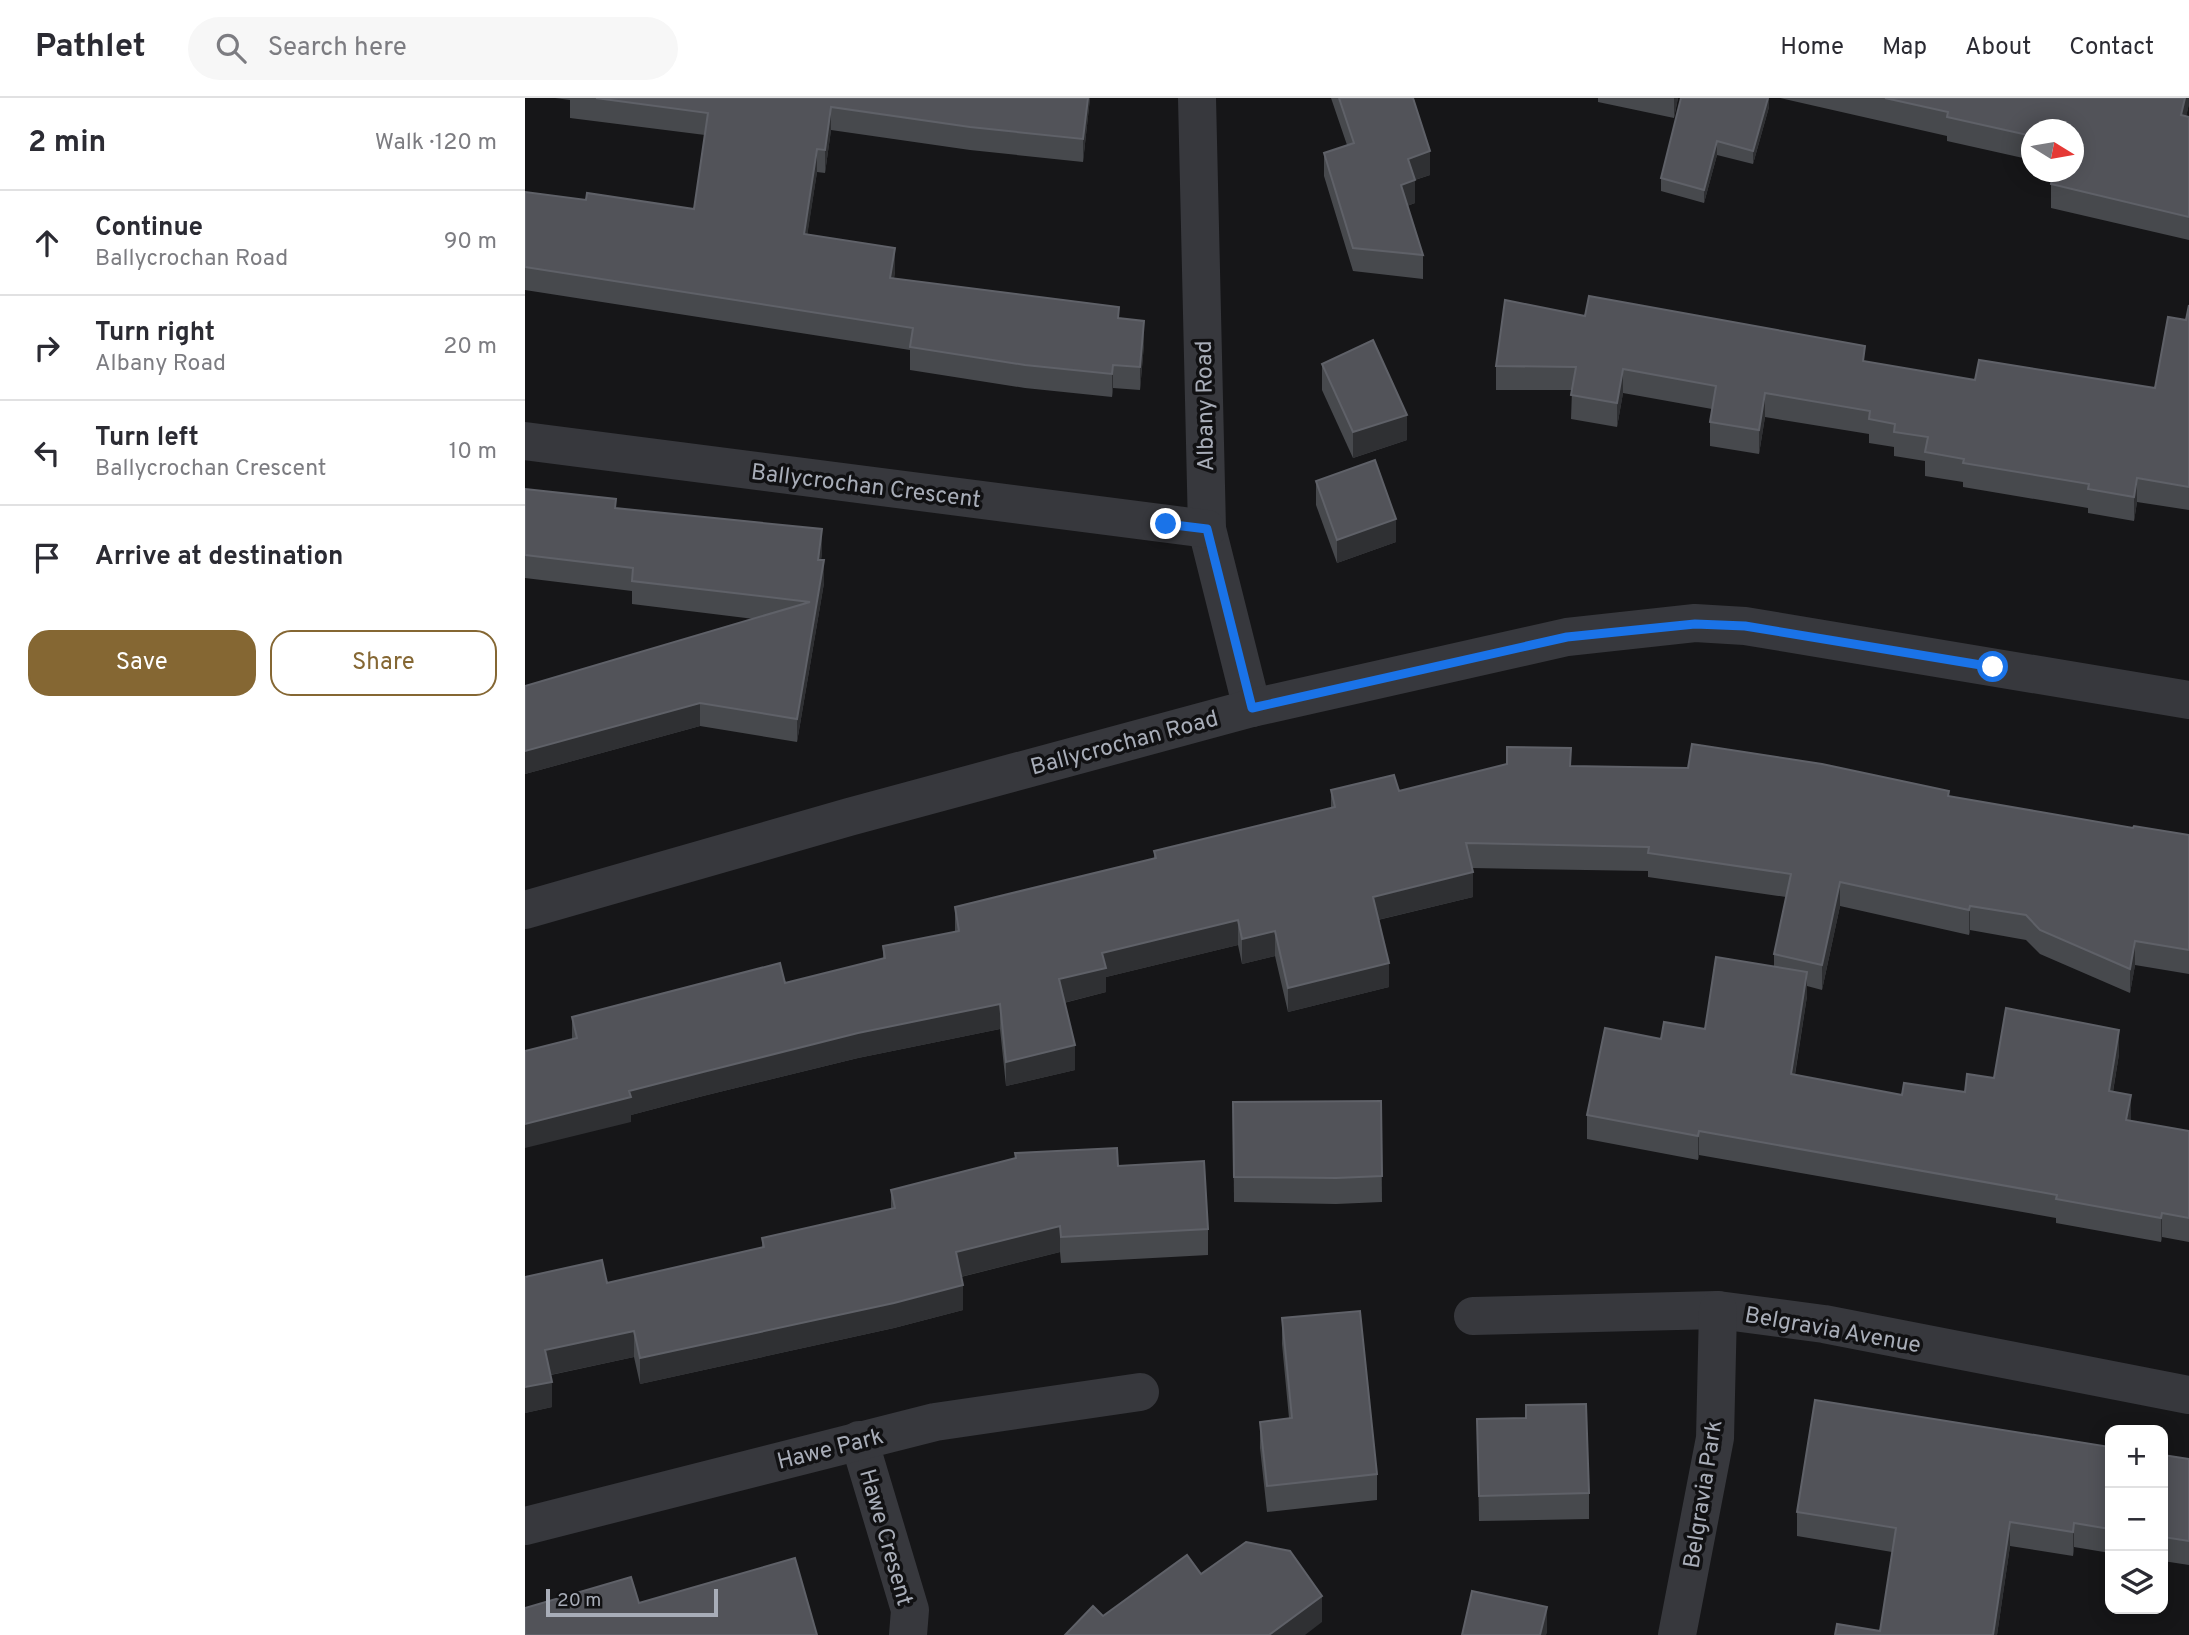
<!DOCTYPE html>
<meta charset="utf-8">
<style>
:root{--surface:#fff;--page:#f7f7f7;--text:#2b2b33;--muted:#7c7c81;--line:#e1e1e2;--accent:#856733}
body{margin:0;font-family:Overpass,sans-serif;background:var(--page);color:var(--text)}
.controls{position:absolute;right:21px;bottom:21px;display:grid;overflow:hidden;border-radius:14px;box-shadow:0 4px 18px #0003}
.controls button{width:63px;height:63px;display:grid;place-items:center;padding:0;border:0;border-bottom:2px solid var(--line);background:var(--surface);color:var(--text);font:35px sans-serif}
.compass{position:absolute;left:1496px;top:21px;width:63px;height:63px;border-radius:50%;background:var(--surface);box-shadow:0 4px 18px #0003;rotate:101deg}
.scale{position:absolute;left:21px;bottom:18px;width:172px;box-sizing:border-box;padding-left:7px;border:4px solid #a8adb8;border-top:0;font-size:19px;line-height:24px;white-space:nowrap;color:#a8adb8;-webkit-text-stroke:5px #111113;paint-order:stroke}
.stop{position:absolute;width:21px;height:21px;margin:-16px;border:5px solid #1a73e8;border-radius:50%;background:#fff}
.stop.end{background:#1a73e8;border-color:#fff;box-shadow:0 2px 7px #0008}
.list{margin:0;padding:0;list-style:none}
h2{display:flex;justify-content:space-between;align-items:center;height:91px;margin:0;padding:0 28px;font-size:30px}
h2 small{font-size:23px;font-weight:400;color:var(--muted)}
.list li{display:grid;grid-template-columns:46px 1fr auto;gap:21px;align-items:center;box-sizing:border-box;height:105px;padding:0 28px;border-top:2px solid var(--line)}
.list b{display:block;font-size:26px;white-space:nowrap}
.list p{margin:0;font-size:23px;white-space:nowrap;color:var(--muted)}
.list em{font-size:23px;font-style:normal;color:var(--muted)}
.actions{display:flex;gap:14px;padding:21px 28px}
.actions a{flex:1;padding:16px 0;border:2px solid var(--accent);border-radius:21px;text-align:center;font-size:24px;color:var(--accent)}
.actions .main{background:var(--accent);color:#fff}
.icon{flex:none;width:38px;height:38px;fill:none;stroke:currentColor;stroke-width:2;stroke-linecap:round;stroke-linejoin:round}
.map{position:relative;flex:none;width:1664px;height:1537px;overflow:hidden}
header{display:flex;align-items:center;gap:42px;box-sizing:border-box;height:98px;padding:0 35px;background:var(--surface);border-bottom:2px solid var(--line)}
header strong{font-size:33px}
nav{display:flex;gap:38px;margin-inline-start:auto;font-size:24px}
.search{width:490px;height:63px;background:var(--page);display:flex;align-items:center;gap:18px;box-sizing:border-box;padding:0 24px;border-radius:38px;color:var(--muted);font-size:26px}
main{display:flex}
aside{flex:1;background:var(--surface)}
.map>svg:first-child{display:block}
</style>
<header>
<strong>Pathlet</strong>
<div class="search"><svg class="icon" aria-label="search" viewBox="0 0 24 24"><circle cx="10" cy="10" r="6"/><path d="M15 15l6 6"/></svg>Search here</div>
<nav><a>Home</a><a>Map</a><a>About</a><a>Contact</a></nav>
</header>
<main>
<aside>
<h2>2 min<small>Walk · 120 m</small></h2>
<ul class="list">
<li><svg class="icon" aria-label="ahead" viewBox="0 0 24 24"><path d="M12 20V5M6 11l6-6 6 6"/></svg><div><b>Continue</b><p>Ballycrochan Road</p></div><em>90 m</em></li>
<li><svg class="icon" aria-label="right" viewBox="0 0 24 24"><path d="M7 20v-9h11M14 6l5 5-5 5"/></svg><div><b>Turn right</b><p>Albany Road</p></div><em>20 m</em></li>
<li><svg class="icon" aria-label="left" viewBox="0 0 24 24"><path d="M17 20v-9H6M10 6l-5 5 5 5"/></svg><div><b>Turn left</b><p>Ballycrochan Crescent</p></div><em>10 m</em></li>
<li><svg class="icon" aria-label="arrive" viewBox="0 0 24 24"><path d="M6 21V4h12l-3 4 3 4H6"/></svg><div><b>Arrive at destination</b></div></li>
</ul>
<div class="actions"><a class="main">Save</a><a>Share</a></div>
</aside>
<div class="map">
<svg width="1664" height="1537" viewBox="0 0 1664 1537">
<rect width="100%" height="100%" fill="#161618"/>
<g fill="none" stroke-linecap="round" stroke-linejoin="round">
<g stroke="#37383d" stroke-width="38">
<path d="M672 0 682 431 727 610"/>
<path d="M0 343 682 431"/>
<path d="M0 812 324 719 727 610 1042 539 1170 525 1220 528 1664 602"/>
<path d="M948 1218 1193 1212 1299 1226 1664 1297"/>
<path d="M334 1342 385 1512 383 1537"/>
<path d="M0 1428 410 1324 615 1294"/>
<path d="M1152 1537 1190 1340 1193 1212"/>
</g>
</g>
<g fill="#47494d">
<path d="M30 0H565L558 64 445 52 306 32 300 75 292 74 282 137 370 173 369 181 594 220 619 246 615 292 588 290 587 299 500 290 385 272V252L0 192V94L61 102 169 111 180 37 45 20V2Z"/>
<path d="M806 0H888L905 77 890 82V105L882 108 898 157V181L828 173 799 78V55L822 47Z"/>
<path d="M1073 0H1153L1149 20 1073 4Z"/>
<path d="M1244 0V9L1228 66 1192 57 1179 105 1136 93V80Z"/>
<path d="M1255 0H1664V6L1661 18 1664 19V142L1526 110V86L1549 32H1507V62L1422 43V38Z"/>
<path d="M1664 207V412L1612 404 1609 423 1563 415V410L1438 389V384L1400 378V363L1369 358V349L1344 345V336L1240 319 1234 356 1185 348V324L1187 311 1098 295 1092 329 1046 321 1047 292H971V268L1060 218 1450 282 1630 290 1661 222Z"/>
<path d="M797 266 882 342 828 360 797 292Z"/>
<path d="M791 383 871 444 812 465 791 407Z"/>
<path d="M0 391 297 454 296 462 299 485 272 644 175 628 0 676V588L229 521 107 506V493L0 480Z"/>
<path d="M1046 668 1424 698 1608 730 1664 737V876L1610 867 1605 895 1515 856 1501 842 1445 832 1444 837 1315 808 1297 892 1282 888V898L1270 977 1377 997 1440 994 1469 980 1594 956 1588 994 1605 1023 1664 1033V1144L1637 1139 1636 1144 1531 1125V1120L1174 1057 1173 1062 1062 1041V1017L1136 941 1180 931 1249 869V856L1261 799 1123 779V773L947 770 948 799 853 822 864 889 763 914 750 858 717 866 713 847 581 879V894L539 905 550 972 481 988 475 931 333 960 178 998 106 1017V1024L47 941V919L260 885 358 861V848L430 834V809L629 761V753L806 710V692L874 693Z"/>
<path d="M856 1003 857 1104 811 1106 709 1104 708 1004Z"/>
<path d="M490 1055 593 1068 683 1131V1157L536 1165 535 1154 436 1179 438 1212 369 1230 115 1286 109 1259 26 1277 27 1309 0 1315 82 1185 237 1150V1140L366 1111V1092L490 1061Z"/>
<path d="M757 1220 852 1376V1402L742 1414 735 1350V1324L764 1320 757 1246Z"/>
<path d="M952 1321 1064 1395V1421L954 1423Z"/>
<path d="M1585 1349V1455L1549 1449 1548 1458 1485 1448 1472 1537H1310L1355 1533 1367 1454 1272 1438V1414Z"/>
<path d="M1638 1357 1664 1361V1467L1638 1463Z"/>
</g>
<g fill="#2f3033">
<path d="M563 0H565L558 64V41Z"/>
<path d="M1149 0H1153L1149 20Z"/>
<path d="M1243 0H1244V9L1228 66V53Z"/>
<path d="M1660 0H1664V6L1656 41V17Z"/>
<path d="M306 9V32L300 75V52Z"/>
<path d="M1192 43V57L1179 105V92Z"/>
<path d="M292 51V74L279 159V136Z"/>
<path d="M905 53V77L883 84V61Z"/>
<path d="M890 82V105L876 110V87Z"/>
<path d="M370 150V173L365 203V180Z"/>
<path d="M619 223V246L615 292V269Z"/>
<path d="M588 267V290L587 299V276Z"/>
<path d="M1098 271V295L1092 329V305Z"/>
<path d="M1240 295V319L1234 356V332Z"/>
<path d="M882 317V342L828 360V334Z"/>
<path d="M1612 380V404L1609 423V399Z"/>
<path d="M871 421V444L812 465V442Z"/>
<path d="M297 431V454L293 485V462Z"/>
<path d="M299 462V485L272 644V621Z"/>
<path d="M175 605V628L0 676V653Z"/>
<path d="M948 774V799L848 823V799Z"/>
<path d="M1315 784V808L1297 892V867Z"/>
<path d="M1445 808V832L1444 837V812Z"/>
<path d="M713 822V847L581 879V894L534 906V881L577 855Z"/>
<path d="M750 833V858L717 866V841Z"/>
<path d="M1610 843V867L1605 895V871Z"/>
<path d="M864 865V889L763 914V890Z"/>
<path d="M1282 874V898L1266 1000V976Z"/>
<path d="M475 906V931L333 960 178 998 106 1017V1024L0 1050V1026L104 993 333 935Z"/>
<path d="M1594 932V956L1584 1017V993Z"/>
<path d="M550 947V972L481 988V964Z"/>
<path d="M1606 997V1021L1601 1046V1022Z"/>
<path d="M1174 1033V1057L1173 1062V1038Z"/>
<path d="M1637 1115V1139L1636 1144V1120Z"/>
<path d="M535 1128V1154L431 1180V1154Z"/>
<path d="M438 1187V1212L369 1230 115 1286V1260Z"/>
<path d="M109 1233V1259L20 1278V1252Z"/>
<path d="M27 1284V1309L0 1315V1289Z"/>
<path d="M1485 1424V1448L1472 1537H1468Z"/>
<path d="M1549 1425V1449L1548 1458V1434Z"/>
<path d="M797 1498V1524L780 1537H744Z"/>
<path d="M1022 1509V1535L1021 1537H1015Z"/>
</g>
<g fill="#525359" stroke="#5f6168" stroke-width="2">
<path d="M71 0H563L558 41 445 29 306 9 300 52 292 51 279 136 370 150 365 180 594 209 593 220 619 223 615 269 588 267 587 276 500 267 385 249 388 230 0 169V94L61 102 62 95 169 111 183 15Z"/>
<path d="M814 0H888L905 53 883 61 890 82 876 87 898 157 828 150 799 55 829 45Z"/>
<path d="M1156 0H1243L1228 53 1192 43 1179 92 1136 80Z"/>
<path d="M1360 0H1660L1656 17 1664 19V119L1526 86 1528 74H1549V32H1507V38L1422 19 1423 14Z"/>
<path d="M1064 198 1340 248 1338 263 1450 282 1454 262 1630 290 1643 219 1661 222 1664 207V389L1612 380 1609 399 1563 391 1564 386 1438 365 1439 361 1400 354 1403 339 1369 334 1370 326 1344 321 1345 313 1240 295 1234 332 1185 324 1191 288 1098 271 1092 305 1046 297 1051 269 971 268 980 202 1060 218Z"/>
<path d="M848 242 882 317 828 334 797 266Z"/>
<path d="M850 362 871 421 812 442 791 383Z"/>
<path d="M0 391 91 401 90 410 297 431 293 462H299L272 621 175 605 0 653V588L285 504 107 483 108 470 0 457Z"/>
<path d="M1167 646 1297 666 1424 693 1423 698 1608 730 1609 728 1664 737V852L1610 843 1605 871 1515 832 1501 817 1445 808 1444 812 1315 784 1297 867 1249 856 1266 776 1123 755 1124 749 941 745 948 774 848 799 864 865 763 890 750 833 717 841 713 822 577 855 581 870 534 881 550 947 481 964 475 906 333 935 178 974 104 993 106 999 0 1026V953L52 940 47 919 255 865 260 885 360 860 358 848 434 833 430 809 631 760 629 753 810 709 806 692 869 677 874 693 982 666V649L1046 650 1045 668 1163 670Z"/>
<path d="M1191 859 1282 874 1266 976 1377 997 1379 985 1440 994 1442 976 1469 980 1481 910 1594 932 1584 993 1606 997 1601 1022 1664 1033V1120L1637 1115 1636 1120 1531 1101 1532 1097 1174 1033 1173 1038 1062 1017 1080 930 1136 941 1139 924 1180 931Z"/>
<path d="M856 1003 857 1078 811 1080 709 1079 708 1004Z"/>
<path d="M592 1050 593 1068 679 1063 683 1131 536 1139 535 1128 431 1154 438 1187 369 1205 115 1260 109 1233 20 1252 27 1284 0 1289V1179L77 1162 82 1185 239 1149 237 1140 370 1110 366 1092 491 1060 490 1055Z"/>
<path d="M835 1213 852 1376 742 1388 735 1324 767 1320 757 1220Z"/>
<path d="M1290 1302 1585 1349V1431L1549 1425 1548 1434 1485 1424 1468 1537H1310L1312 1526 1355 1533 1371 1430 1272 1414Z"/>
<path d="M1061 1306 1064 1395 954 1398 952 1321 1001 1320V1307Z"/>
<path d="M1638 1357 1664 1361V1443L1638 1439Z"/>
<path d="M721 1444 765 1453 797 1498 744 1537H540L568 1508 578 1518 662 1457 676 1476Z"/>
<path d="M270 1460 292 1537H0V1510L106 1479 114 1505Z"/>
<path d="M947 1493 1022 1509 1015 1537H937Z"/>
</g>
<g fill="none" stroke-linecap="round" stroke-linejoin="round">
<path stroke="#1a73e8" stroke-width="9" d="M641 426 682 431 727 610 1042 539 1170 526 1220 528 1468 569"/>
</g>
<g text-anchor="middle" stroke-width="7" stroke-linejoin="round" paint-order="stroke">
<g font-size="23" fill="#a8adb8" stroke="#111113">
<text transform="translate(679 308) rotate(-91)" y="8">Albany Road</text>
<text transform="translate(341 387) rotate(7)" y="8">Ballycrochan Crescent</text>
<text transform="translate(599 644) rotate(-15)" y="8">Ballycrochan Road</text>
<text transform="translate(1308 1231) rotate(10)" y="8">Belgravia Avenue</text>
<text transform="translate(305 1350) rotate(-14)" y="8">Hawe Park</text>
<text transform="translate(1177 1396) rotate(-81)" y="8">Belgravia Park</text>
<text transform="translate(362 1439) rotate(74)" y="8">Hawe Cresent</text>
</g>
</g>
</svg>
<div class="controls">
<button>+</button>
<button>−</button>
<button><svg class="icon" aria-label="layers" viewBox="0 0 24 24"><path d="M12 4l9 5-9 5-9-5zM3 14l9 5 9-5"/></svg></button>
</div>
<svg class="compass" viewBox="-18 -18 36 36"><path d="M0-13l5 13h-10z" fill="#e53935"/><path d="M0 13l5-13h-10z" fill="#7c7c81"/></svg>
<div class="scale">20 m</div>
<div class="stop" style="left:1468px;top:569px"></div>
<div class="stop end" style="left:641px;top:426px"></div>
</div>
</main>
